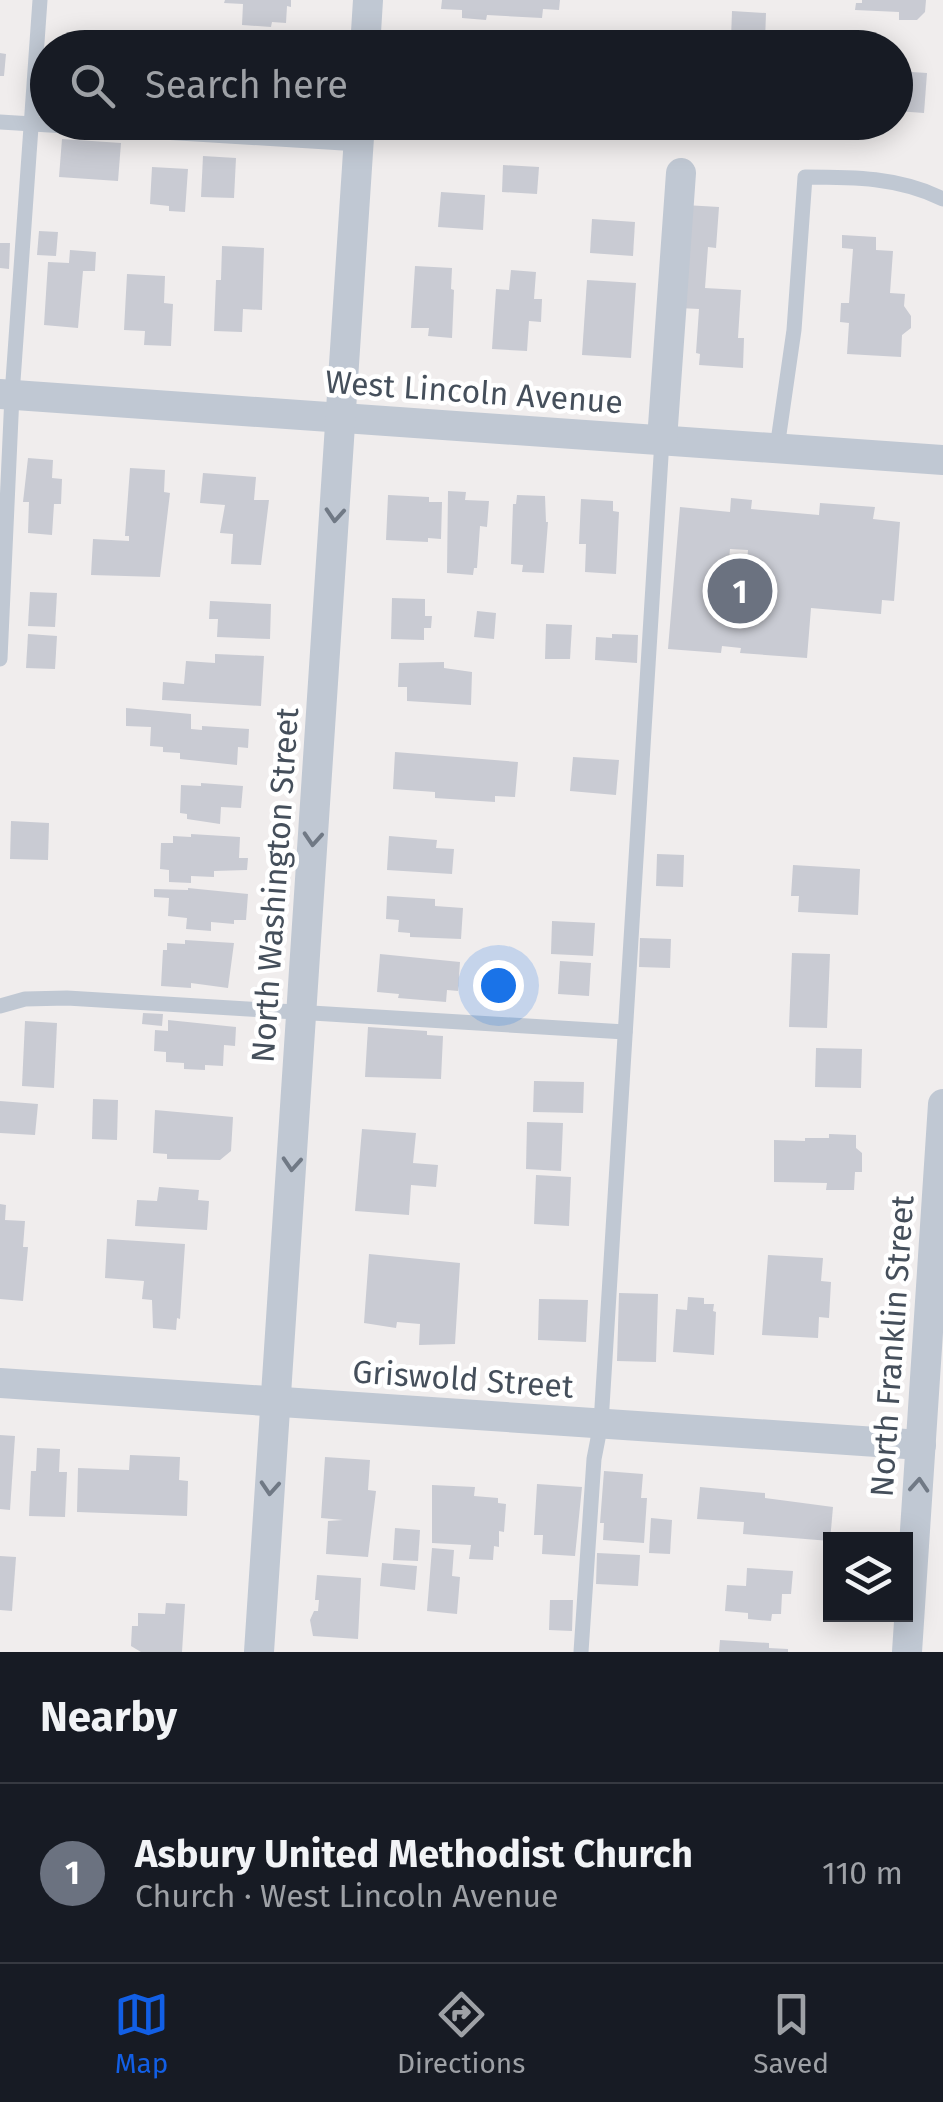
<!DOCTYPE html>
<meta charset="utf-8">
<style>
:root{--surface:#171b24;--page:#242831;--text:#f1f3f6;--muted:#9ea1a6;--line:#363941;--accent:#125fe5}
body{margin:0;font-family:"Fira Sans",sans-serif;background:var(--page);color:var(--text)}
.controls{position:absolute;right:30px;bottom:30px;display:grid;overflow:hidden;border-radius:0px;box-shadow:0 5px 25px #0003}
.controls button{width:90px;height:90px;display:grid;place-items:center;padding:0;border:0;border-bottom:2px solid var(--line);background:var(--surface);color:var(--text);font:50px sans-serif}
.you{position:absolute;left:498px;top:985px;width:35px;height:35px;margin:-25px;border:8px solid #fff;border-radius:50%;background:#1a73e8;box-shadow:0 0 0 15px #1a73e833}
.badge{display:grid;place-items:center;width:65px;height:65px;border-radius:50%;background:var(--accent);color:#fff;font-size:32px;font-weight:700}
.pin{position:absolute;translate:-50% -50%;border:5px solid #fff;box-shadow:0 2px 10px #0006}
.list{margin:0;padding:0;list-style:none}
h2{display:flex;justify-content:space-between;align-items:center;height:130px;margin:0;padding:0 40px;font-size:42px}
h2 small{font-size:32px;font-weight:400;color:var(--muted)}
.list li{display:grid;grid-template-columns:65px 1fr auto;gap:30px;align-items:center;box-sizing:border-box;height:180px;padding:0 40px;border-top:2px solid var(--line)}
.list b{display:block;font-size:38px;white-space:nowrap}
.list p{margin:0;font-size:32px;white-space:nowrap;color:var(--muted)}
.list em{font-size:32px;font-style:normal;color:var(--muted)}
.icon{flex:none;width:55px;height:55px;fill:none;stroke:currentColor;stroke-width:2;stroke-linecap:round;stroke-linejoin:round}
.map{position:relative;flex:none;width:943px;height:1652px;overflow:hidden}
.search{position:absolute;background:var(--surface);box-shadow:0 5px 25px #0003;left:30px;right:30px;top:30px;height:110px;display:flex;align-items:center;gap:25px;box-sizing:border-box;padding:0 35px;border-radius:55px;color:var(--muted);font-size:38px}
.sheet{height:310px;background:var(--surface)}
nav{display:flex;justify-content:space-around;align-items:center;box-sizing:border-box;height:140px;border-top:2px solid var(--line);background:var(--surface);font-size:28px;color:var(--muted)}
nav a{display:grid;justify-items:center;gap:5px}
nav .on{color:var(--accent)}
.map>svg:first-child{display:block}
</style>
<div class="map">
<svg width="943" height="1652" viewBox="0 0 943 1652">
<rect width="100%" height="100%" fill="#f0eded"/>
<g fill="#c9cbd3" fill-rule="evenodd">
<path d="M225 0H291V7L287 6 286 23 272 22 271 27 242 25 243 4 224 3Z"/>
<path d="M442 0H560L559 10 543 9 542 18 487 15 486 20 462 18V10L441 9Z"/>
<path d="M862 0H926L925 12 917 20H899V12L855 10 856 3H862Z"/>
<path d="M732 11 766 13 765 41 731 39Z"/>
<path d="M75 39 143 45V48H75Z"/>
<path d="M0 53 6 54 4 76H0Z"/>
<path d="M896 71 927 73 924 113 896 111Z"/>
<path d="M440 122H488L487 138 439 137Z"/>
<path d="M793 122H836L835 138 792 136Z"/>
<path d="M62 139 121 143 118 181 59 177Z"/>
<path d="M203 156 236 158 234 198 201 197Z"/>
<path d="M503 165 539 167 537 194 502 192Z"/>
<path d="M152 167 188 169 185 212 169 211V206L150 204Z"/>
<path d="M441 192 485 195 483 230 438 227Z"/>
<path d="M685 205 719 207 716 248 708 247 705 288 741 290 738 338H744L743 368 699 365 700 354 696 353 699 309 679 308Z"/>
<path d="M592 219 635 222 633 256 590 253Z"/>
<path d="M39 231 58 232 56 256 37 255Z"/>
<path d="M842 235 876 237V250L893 251 890 293 905 294 904 306 911 316V328L902 335 901 357 847 354 849 323 840 322 841 303H849L853 249 842 248Z"/>
<path d="M0 243H10L9 269 0 268Z"/>
<path d="M222 246 264 248 262 310 243 309 242 332 214 331 216 280H221Z"/>
<path d="M70 250 96 252 95 271H83L78 328 44 325 48 262 69 263Z"/>
<path d="M415 266 452 268 451 289 454 290 452 338 428 336 429 328H411Z"/>
<path d="M511 270 536 272 534 299H542L541 322 529 321 527 351 492 349 496 289 509 290Z"/>
<path d="M127 274 165 276 164 303 173 304 171 346 144 345 145 331 124 330Z"/>
<path d="M587 280 636 283 631 358 582 355Z"/>
<path d="M28 458 53 460 52 478 62 479 61 504H54L52 535 28 533 29 502H23Z"/>
<path d="M130 468 165 470 164 492 170 493 160 577 91 575 93 539 129 541V536H125Z"/>
<path d="M203 473 256 477 254 500H269L261 565 231 564 233 534 220 533 225 505 200 503Z"/>
<path d="M448 491 466 492 465 500 489 501 487 527 480 526 477 568H474L473 575 447 573Z"/>
<path d="M388 495 429 497V502H442L441 539 428 538V542L386 540Z"/>
<path d="M517 495 545 496 546 522H548L544 573 522 572 523 565 511 564 513 504H516Z"/>
<path d="M731 498 752 500 751 509 819 515 820 503 875 507 873 519 900 522 894 601 882 600 881 614 811 608 807 658 740 653 741 648 722 646 721 653 668 649 680 507 730 512ZM730 549 748 550 744 596 726 594Z"/>
<path d="M581 499 613 501V511L619 512 616 574 585 572 586 544H579Z"/>
<path d="M30 592 57 593 55 627 28 626Z"/>
<path d="M392 598 425 599V616H432L431 628H424V640L391 639Z"/>
<path d="M210 601 271 604 270 639 217 637 218 619H209Z"/>
<path d="M477 611 496 613 494 639 474 637Z"/>
<path d="M546 624 572 625 570 659H545Z"/>
<path d="M28 634 57 636 55 669 26 668Z"/>
<path d="M612 634 638 635 637 663 595 660 596 637 612 638Z"/>
<path d="M215 654 264 656 261 706 162 700 163 682 184 684 186 661 215 663Z"/>
<path d="M444 662V668L472 672 471 705 407 701V687H398L399 663Z"/>
<path d="M126 708 191 714V729L202 730V726L249 729 248 748 238 747 237 765 180 759V753L163 752V747L150 746 151 727 126 726Z"/>
<path d="M395 752 518 762 515 797 495 796V802L435 798V792L393 789Z"/>
<path d="M573 757 619 760 616 795 570 791Z"/>
<path d="M201 783 243 786 241 808 221 807 220 824 187 819V814L180 813 181 785 201 786Z"/>
<path d="M11 821 49 823 48 860 10 859Z"/>
<path d="M191 834 240 837 239 858H248L247 870 214 871V877L191 876V883L169 882V870L160 869 161 843H173V836L191 837Z"/>
<path d="M389 836 437 840 436 848 454 849 452 874 387 870Z"/>
<path d="M657 854 684 855 683 887 656 886Z"/>
<path d="M793 865 860 869 858 915 798 912 799 896H791Z"/>
<path d="M188 888 248 894 246 920H234V924L211 922V931L186 929 187 918 168 916 169 898 154 897V889L188 890Z"/>
<path d="M387 896 435 899V906L463 908 461 939 410 937V933L398 932 399 920 386 919Z"/>
<path d="M552 921 595 923 593 956 551 954Z"/>
<path d="M640 938 671 939 670 968 639 967Z"/>
<path d="M185 940 234 943 228 988 191 983V988L161 986 163 950H167V943L185 944Z"/>
<path d="M792 953 830 954 827 1028 789 1027Z"/>
<path d="M380 954 460 962 458 991 447 990 446 1002 398 998 399 994 377 992Z"/>
<path d="M560 961 591 963 589 996 558 994Z"/>
<path d="M143 1013 163 1014 162 1026 142 1024Z"/>
<path d="M168 1020 236 1027 235 1046 224 1045 223 1066 205 1065V1070L184 1069V1063L166 1062V1052L154 1051 155 1030 168 1031Z"/>
<path d="M25 1021 57 1023 54 1088 22 1086Z"/>
<path d="M368 1027 427 1031V1035L443 1036 441 1079 365 1077Z"/>
<path d="M816 1048 862 1049 861 1088 815 1087Z"/>
<path d="M534 1081 584 1082 583 1113 533 1112Z"/>
<path d="M93 1099 118 1100 117 1140 92 1139Z"/>
<path d="M0 1101 38 1104 35 1135 0 1133Z"/>
<path d="M155 1110 233 1117 231 1151 220 1160 167 1159V1154L153 1153Z"/>
<path d="M527 1122 563 1123 561 1171 526 1169Z"/>
<path d="M362 1129 416 1133 413 1163 438 1165 436 1187 411 1185 409 1215 355 1211Z"/>
<path d="M829 1134 856 1135V1148L862 1153V1172H855L854 1190H826L827 1183 774 1182V1140L805 1141V1138H829Z"/>
<path d="M536 1175 571 1177 569 1226 534 1224Z"/>
<path d="M159 1187 199 1190 198 1200 209 1201 207 1230 135 1226 137 1200 157 1201Z"/>
<path d="M0 1204 6 1205 5 1220 25 1221 23 1247H28L23 1301 0 1299Z"/>
<path d="M107 1239 185 1244 180 1319 177 1318 176 1330 153 1328 152 1300 142 1299 144 1281 105 1278Z"/>
<path d="M369 1254 460 1263 455 1344 419 1345 420 1324 397 1322 396 1328 364 1323Z"/>
<path d="M768 1255 823 1258 821 1281 831 1282 829 1318 819 1317 818 1338 762 1335Z"/>
<path d="M619 1293 658 1294 656 1362 617 1361Z"/>
<path d="M688 1297 704 1298V1304H714L713 1311 716 1312 714 1355 673 1352 676 1309 687 1310Z"/>
<path d="M539 1299 588 1300 586 1342 538 1340Z"/>
<path d="M0 1435 15 1436 10 1510 0 1509Z"/>
<path d="M37 1448 60 1449 59 1472H67L65 1517 29 1516 31 1471H36Z"/>
<path d="M130 1455 180 1457 179 1480 188 1481 187 1516 77 1512 78 1468 129 1470Z"/>
<path d="M325 1457 370 1460 368 1490 376 1491 368 1557 326 1554 328 1521 343 1520 321 1518Z"/>
<path d="M604 1471 643 1474 641 1498H647L644 1543 603 1540 604 1523H600Z"/>
<path d="M537 1484 582 1487 575 1556 542 1554 543 1535H534Z"/>
<path d="M432 1485 475 1487 474 1496 498 1498V1503L506 1504 504 1532 499 1531V1547L494 1546 493 1560 469 1559 471 1545 432 1543Z"/>
<path d="M700 1487 765 1493V1498L833 1507 830 1541 743 1534 744 1522 697 1519Z"/>
<path d="M651 1518 672 1520 670 1554 649 1553Z"/>
<path d="M395 1528 420 1530 418 1561 393 1560Z"/>
<path d="M432 1548 454 1550 452 1576 460 1577 457 1614 427 1611Z"/>
<path d="M597 1553 640 1555 638 1586 596 1584Z"/>
<path d="M0 1556 16 1557 12 1611 0 1610Z"/>
<path d="M382 1563 417 1566 415 1590 380 1586Z"/>
<path d="M747 1568 793 1571 791 1594H782L781 1614H772L771 1621 748 1619V1613L725 1611 727 1585 746 1586Z"/>
<path d="M317 1575 361 1578 358 1639 313 1636 310 1620 314 1611H318L319 1600H315Z"/>
<path d="M550 1600H573L572 1631 549 1630Z"/>
<path d="M166 1603 185 1604 182 1652H141L131 1646 132 1626H138V1613L165 1614Z"/>
<path d="M720 1640 769 1643V1648L788 1649V1652H719Z"/>
</g>
<g fill="none" stroke-linecap="round" stroke-linejoin="round">
<g stroke="#c0c8d3" stroke-width="15">
<path d="M0 122 359 144"/>
<path d="M777 448 794 330 805 177C853 177 899 177 943 199"/>
<path d="M0 659 12 395 40 0"/>
<path d="M0 1006 25 999 67 998 625 1032"/>
<path d="M581 1652 594 1459 601 1423 662 440"/>
</g>
<g stroke="#c0c8d3" stroke-width="30">
<path d="M365 48 368 0"/>
<path d="M0 394 943 460"/>
<path d="M662 440 681 173"/>
<path d="M0 1383 921 1445"/>
<path d="M259 1652 360 122"/>
<path d="M907 1652 943 1104"/>
</g>
</g>
<defs><path id="oneway-chevron" d="M-2-3.5L2.5 0L-2 3.5" fill="none" stroke-width="1.6" stroke-linecap="round" stroke-linejoin="round" transform="scale(2.5)"/></defs>
<g stroke="#707985">
<use href="#oneway-chevron" transform="translate(335 515) rotate(94)"/>
<use href="#oneway-chevron" transform="translate(313 839) rotate(94)"/>
<use href="#oneway-chevron" transform="translate(292 1164) rotate(94)"/>
<use href="#oneway-chevron" transform="translate(919 1485) rotate(-86)"/>
<use href="#oneway-chevron" transform="translate(270 1488) rotate(94)"/>
</g>
<g text-anchor="middle" stroke-width="9" stroke-linejoin="round" paint-order="stroke">
<g font-size="32" fill="#454f5b" stroke="#fff">
<text transform="translate(474 392) rotate(4)" y="11">West Lincoln Avenue</text>
<text transform="translate(275 885) rotate(-86)" y="11">North Washington Street</text>
<text transform="translate(892 1346) rotate(-86)" y="11">North Franklin Street</text>
<text transform="translate(463 1379) rotate(4)" y="11">Griswold Street</text>
</g>
</g>
</svg>
<div class="controls">
<button><svg class="icon" aria-label="layers" viewBox="0 0 24 24"><path d="M12 4l9 5-9 5-9-5zM3 14l9 5 9-5"/></svg></button>
</div>
<div class="you"></div>
<div class="pin badge" style="left:740px;top:591px;background:#6b7280">1</div>
<div class="search"><svg class="icon" aria-label="search" viewBox="0 0 24 24"><circle cx="10" cy="10" r="6"/><path d="M15 15l6 6"/></svg>Search here</div>
</div>
<section class="sheet">
<h2>Nearby<small></small></h2>
<ul class="list">
<li><span class="badge" style="background:#6b7280">1</span><div><b>Asbury United Methodist Church</b><p>Church · West Lincoln Avenue</p></div><em>110 m</em></li>
</ul>
</section>
<nav>
<a class="on"><svg class="icon" aria-label="map" viewBox="0 0 24 24"><path d="M3 6l6-2 6 2 6-2v14l-6 2-6-2-6 2zM9 4v14M15 6v14"/></svg>Map</a>
<a><svg class="icon" aria-label="directions" viewBox="0 0 24 24"><path d="M12 3l9 9-9 9-9-9zM9 14v-3h6M13 9l2 2-2 2"/></svg>Directions</a>
<a><svg class="icon" aria-label="saved" viewBox="0 0 24 24"><path d="M7 4h10v16l-5-4-5 4z"/></svg>Saved</a>
</nav>
